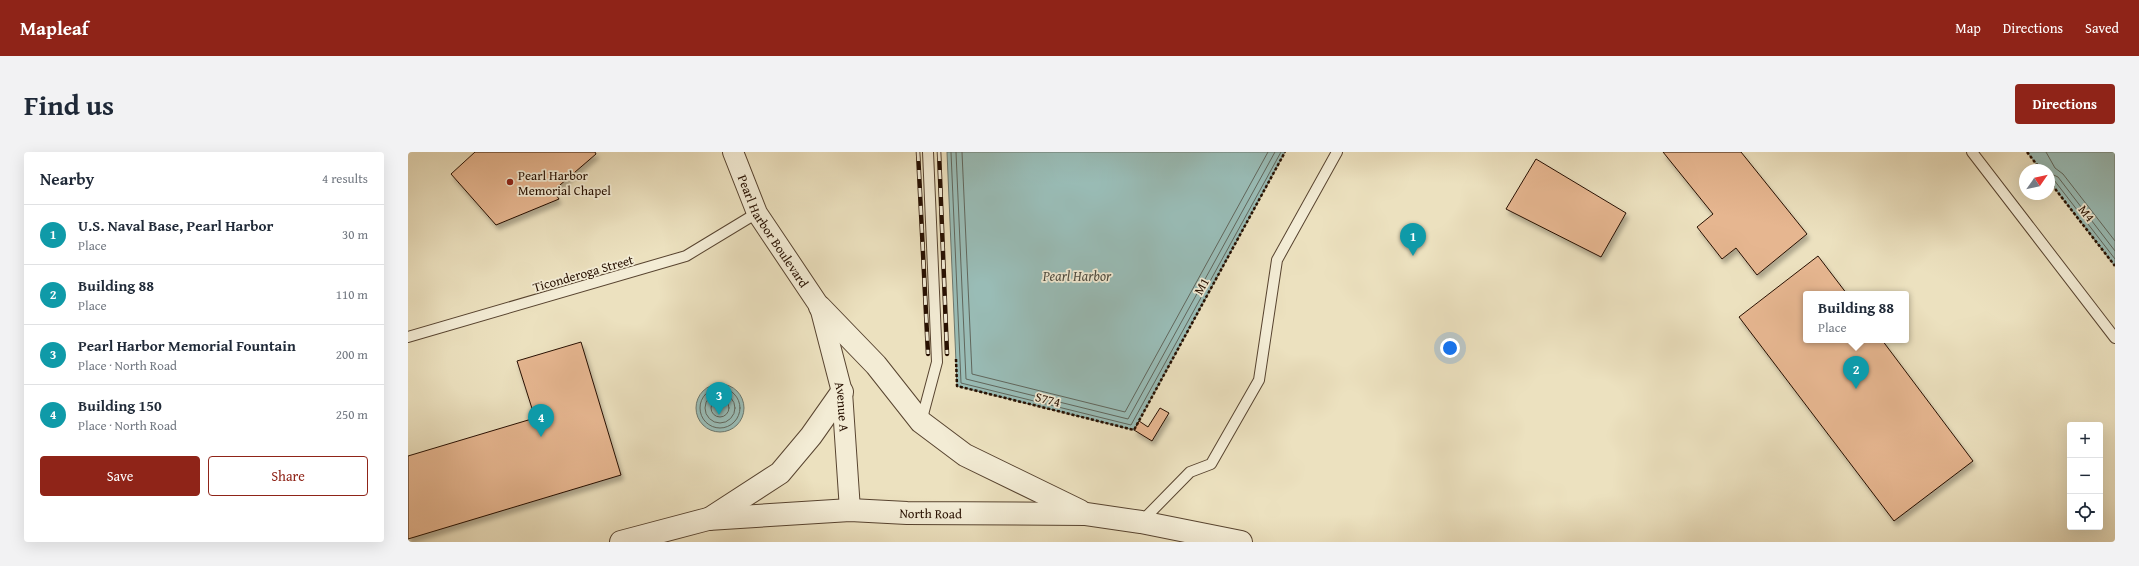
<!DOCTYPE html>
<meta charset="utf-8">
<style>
:root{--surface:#fff;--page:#f2f2f3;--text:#1f2937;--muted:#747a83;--line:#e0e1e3;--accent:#8f2418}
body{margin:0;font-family:"Gentium Book Plus",serif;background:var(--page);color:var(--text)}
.controls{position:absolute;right:12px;bottom:12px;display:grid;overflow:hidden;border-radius:4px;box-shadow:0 4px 16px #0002}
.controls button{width:36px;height:36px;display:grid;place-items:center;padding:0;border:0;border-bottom:1px solid var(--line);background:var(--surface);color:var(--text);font:20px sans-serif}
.compass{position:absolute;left:1611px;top:12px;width:36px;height:36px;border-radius:50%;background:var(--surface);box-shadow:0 4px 16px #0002;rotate:56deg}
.you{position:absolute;left:1042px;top:196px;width:14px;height:14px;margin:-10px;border:3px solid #fff;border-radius:50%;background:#1a73e8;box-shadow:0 0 0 6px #1a73e833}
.badge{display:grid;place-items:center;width:26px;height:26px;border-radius:50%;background:var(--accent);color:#fff;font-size:13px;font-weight:700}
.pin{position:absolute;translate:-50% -33px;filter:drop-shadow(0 1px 2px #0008)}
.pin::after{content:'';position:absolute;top:21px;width:14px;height:12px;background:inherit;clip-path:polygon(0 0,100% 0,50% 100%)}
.popup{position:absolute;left:1395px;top:139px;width:106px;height:52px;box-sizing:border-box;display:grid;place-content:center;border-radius:4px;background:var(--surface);filter:drop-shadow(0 1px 3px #0005);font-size:13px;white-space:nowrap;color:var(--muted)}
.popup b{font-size:15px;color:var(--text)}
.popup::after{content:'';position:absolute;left:50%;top:100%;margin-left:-8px;border:8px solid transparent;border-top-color:var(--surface)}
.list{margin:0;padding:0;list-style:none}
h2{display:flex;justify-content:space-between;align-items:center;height:52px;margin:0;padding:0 16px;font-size:17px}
h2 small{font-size:13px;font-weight:400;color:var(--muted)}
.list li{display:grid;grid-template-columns:26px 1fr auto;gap:12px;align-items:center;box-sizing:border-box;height:60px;padding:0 16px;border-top:1px solid var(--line)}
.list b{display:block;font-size:15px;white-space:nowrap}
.list p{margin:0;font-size:13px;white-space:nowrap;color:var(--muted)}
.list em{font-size:13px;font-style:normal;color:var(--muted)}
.actions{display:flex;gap:8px;padding:12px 16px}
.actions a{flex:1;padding:9px 0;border:1px solid var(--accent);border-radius:4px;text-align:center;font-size:14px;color:var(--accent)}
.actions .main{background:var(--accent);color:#fff}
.icon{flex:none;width:22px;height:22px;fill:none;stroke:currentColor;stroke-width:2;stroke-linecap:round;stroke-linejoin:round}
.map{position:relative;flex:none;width:1707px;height:390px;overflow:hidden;border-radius:4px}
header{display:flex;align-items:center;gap:24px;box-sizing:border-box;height:56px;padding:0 20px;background:var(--accent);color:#fff}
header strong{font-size:19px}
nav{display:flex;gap:22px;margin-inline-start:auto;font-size:14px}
.intro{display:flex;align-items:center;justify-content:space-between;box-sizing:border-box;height:96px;padding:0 24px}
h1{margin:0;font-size:28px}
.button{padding:10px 18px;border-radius:4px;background:var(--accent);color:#fff;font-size:14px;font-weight:700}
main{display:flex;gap:24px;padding:0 24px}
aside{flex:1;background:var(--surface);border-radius:4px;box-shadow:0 4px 16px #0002}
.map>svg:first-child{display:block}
</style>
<header>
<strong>Mapleaf</strong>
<nav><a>Map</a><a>Directions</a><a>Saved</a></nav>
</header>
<div class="intro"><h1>Find us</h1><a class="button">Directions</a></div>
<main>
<aside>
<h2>Nearby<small>4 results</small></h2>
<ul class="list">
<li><span class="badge" style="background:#0f9aa8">1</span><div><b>U.S. Naval Base, Pearl Harbor</b><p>Place</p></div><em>30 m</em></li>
<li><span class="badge" style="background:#0f9aa8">2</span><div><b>Building 88</b><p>Place</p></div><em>110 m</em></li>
<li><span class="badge" style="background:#0f9aa8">3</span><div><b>Pearl Harbor Memorial Fountain</b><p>Place · North Road</p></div><em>200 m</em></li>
<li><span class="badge" style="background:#0f9aa8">4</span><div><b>Building 150</b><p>Place · North Road</p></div><em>250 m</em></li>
</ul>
<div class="actions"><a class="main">Save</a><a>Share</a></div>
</aside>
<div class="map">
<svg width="1707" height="390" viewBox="0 0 1707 390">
<defs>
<filter id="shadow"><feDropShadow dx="2.5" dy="4.5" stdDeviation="2" flood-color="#0004"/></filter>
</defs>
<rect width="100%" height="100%" fill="#ece1bf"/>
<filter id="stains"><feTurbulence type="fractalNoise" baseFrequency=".005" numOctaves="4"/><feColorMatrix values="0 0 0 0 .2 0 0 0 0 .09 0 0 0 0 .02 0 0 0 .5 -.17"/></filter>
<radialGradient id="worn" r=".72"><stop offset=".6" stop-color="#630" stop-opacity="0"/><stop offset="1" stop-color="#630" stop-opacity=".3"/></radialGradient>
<g fill="#99bcb6" stroke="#6b776e">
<path d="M539 0H877L726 278 549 234Z"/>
<path d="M1619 0H1707V114L1641 29V18H1633Z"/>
<circle cx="312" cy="256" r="24"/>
</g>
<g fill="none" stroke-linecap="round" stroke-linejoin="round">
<g stroke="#60665c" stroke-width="1">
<path d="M543 0 553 231 723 273 873 0"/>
<path d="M548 0 558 227 720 267 867 0"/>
<path d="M554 0 564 222 717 260 860 0"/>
<path d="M1638 0 1647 16 1655 22 1707 89"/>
<path d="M1641 21 1650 25 1707 99"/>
<path d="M1641 27 1646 28 1707 107"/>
<circle cx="312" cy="256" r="20"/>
<circle cx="312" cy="256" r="15"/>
<circle cx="312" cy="256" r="9"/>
</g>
</g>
<g fill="#e6b690" stroke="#271001" filter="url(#shadow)">
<path d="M67 0H187L188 2 145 39 151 47 88 73 43 22Z"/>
<path d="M1255 0H1333L1399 82 1349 123 1328 96 1314 107 1289 75 1305 62Z"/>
<path d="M1128 7 1218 61 1193 105 1098 57Z"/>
<path d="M1410 104 1439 142H1398V188H1474L1565 309 1486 369 1331 165Z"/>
<path d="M173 190 213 323 0 387V304L127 266 109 209Z"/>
<path d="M752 256 761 261 744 289 726 278 731 269 740 275Z"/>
</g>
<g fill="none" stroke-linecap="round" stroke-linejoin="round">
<defs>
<g id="service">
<path d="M1564 0 1707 186"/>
<path d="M0 185 278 104 349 61"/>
<path d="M513 270 529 210 520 0"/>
<path d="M733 370 782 320 803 312 851 228 869 108 929 0"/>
</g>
<g id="minor">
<path id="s1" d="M325 0 349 61 412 155 434 240 442 358"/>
</g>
<g id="tertiary">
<path d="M412 155 468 213 513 270 557 303 672 359"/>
<path d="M301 367 372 321 403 284 434 240"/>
<path id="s2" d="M213 390 300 367 442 358 499 361 678 362 733 370 833 390"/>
</g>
</defs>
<use href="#service" stroke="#584430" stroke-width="12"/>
<use href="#minor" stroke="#584430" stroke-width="22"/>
<use href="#tertiary" stroke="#584430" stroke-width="24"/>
<g stroke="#271001" stroke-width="2.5" stroke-dasharray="3 2" stroke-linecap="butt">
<path d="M1619 0 1633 18"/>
<path d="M1641 29 1707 114"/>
<path d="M548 207 549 234 726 278 877 0"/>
</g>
<use href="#service" stroke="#f3ecd5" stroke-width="10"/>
<use href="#minor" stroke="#f3ecd5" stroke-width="20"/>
<use href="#tertiary" stroke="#f3ecd5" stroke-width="22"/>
<defs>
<g id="rail">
<path d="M510 0 520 202"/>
<path d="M531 0 539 202"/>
</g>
</defs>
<use href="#rail" stroke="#271001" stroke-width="4.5"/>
<use href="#rail" stroke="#f3ecd5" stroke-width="3" stroke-dasharray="9" stroke-linecap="butt"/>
</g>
<circle fill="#8f2418" stroke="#f3ecd5" stroke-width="1.5" cx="102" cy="30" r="4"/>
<g text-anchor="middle" stroke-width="3.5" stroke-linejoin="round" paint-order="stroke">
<g font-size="13" fill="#271001" stroke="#f3ecd5" text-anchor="start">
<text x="110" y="28">Pearl Harbor<tspan x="110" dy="15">Memorial Chapel</tspan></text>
</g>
<g font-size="13" fill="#271001" stroke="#f3ecd5">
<text transform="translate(1679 61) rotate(52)" y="5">M4</text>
<text dy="5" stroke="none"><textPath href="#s1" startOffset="89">Pearl Harbor Boulevard</textPath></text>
<text transform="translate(175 121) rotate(-16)" y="5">Ticonderoga Street</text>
<text transform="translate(793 134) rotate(-61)" y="5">M1</text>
<text transform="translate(640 247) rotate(14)" y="5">S774</text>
<text dy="5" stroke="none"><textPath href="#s1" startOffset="281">Avenue A</textPath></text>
<text dy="5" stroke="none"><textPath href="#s2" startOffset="313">North Road</textPath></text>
</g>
<g font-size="14" font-style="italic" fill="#4f4c40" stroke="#f3ecd5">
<text x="669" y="129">Pearl Harbor</text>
</g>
</g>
<rect width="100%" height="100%" filter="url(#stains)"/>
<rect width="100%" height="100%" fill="url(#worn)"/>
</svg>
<div class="controls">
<button>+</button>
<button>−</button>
<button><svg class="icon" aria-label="locate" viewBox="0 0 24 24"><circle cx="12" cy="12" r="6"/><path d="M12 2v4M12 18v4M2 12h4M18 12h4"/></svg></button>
</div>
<svg class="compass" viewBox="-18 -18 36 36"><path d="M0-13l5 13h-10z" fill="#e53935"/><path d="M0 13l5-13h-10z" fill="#747a83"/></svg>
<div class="you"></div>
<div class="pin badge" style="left:1005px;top:104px;background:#0f9aa8">1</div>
<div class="pin badge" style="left:1448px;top:237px;background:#0f9aa8">2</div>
<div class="popup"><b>Building 88</b>Place</div>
<div class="pin badge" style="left:311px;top:263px;background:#0f9aa8">3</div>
<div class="pin badge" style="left:133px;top:285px;background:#0f9aa8">4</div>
</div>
</main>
